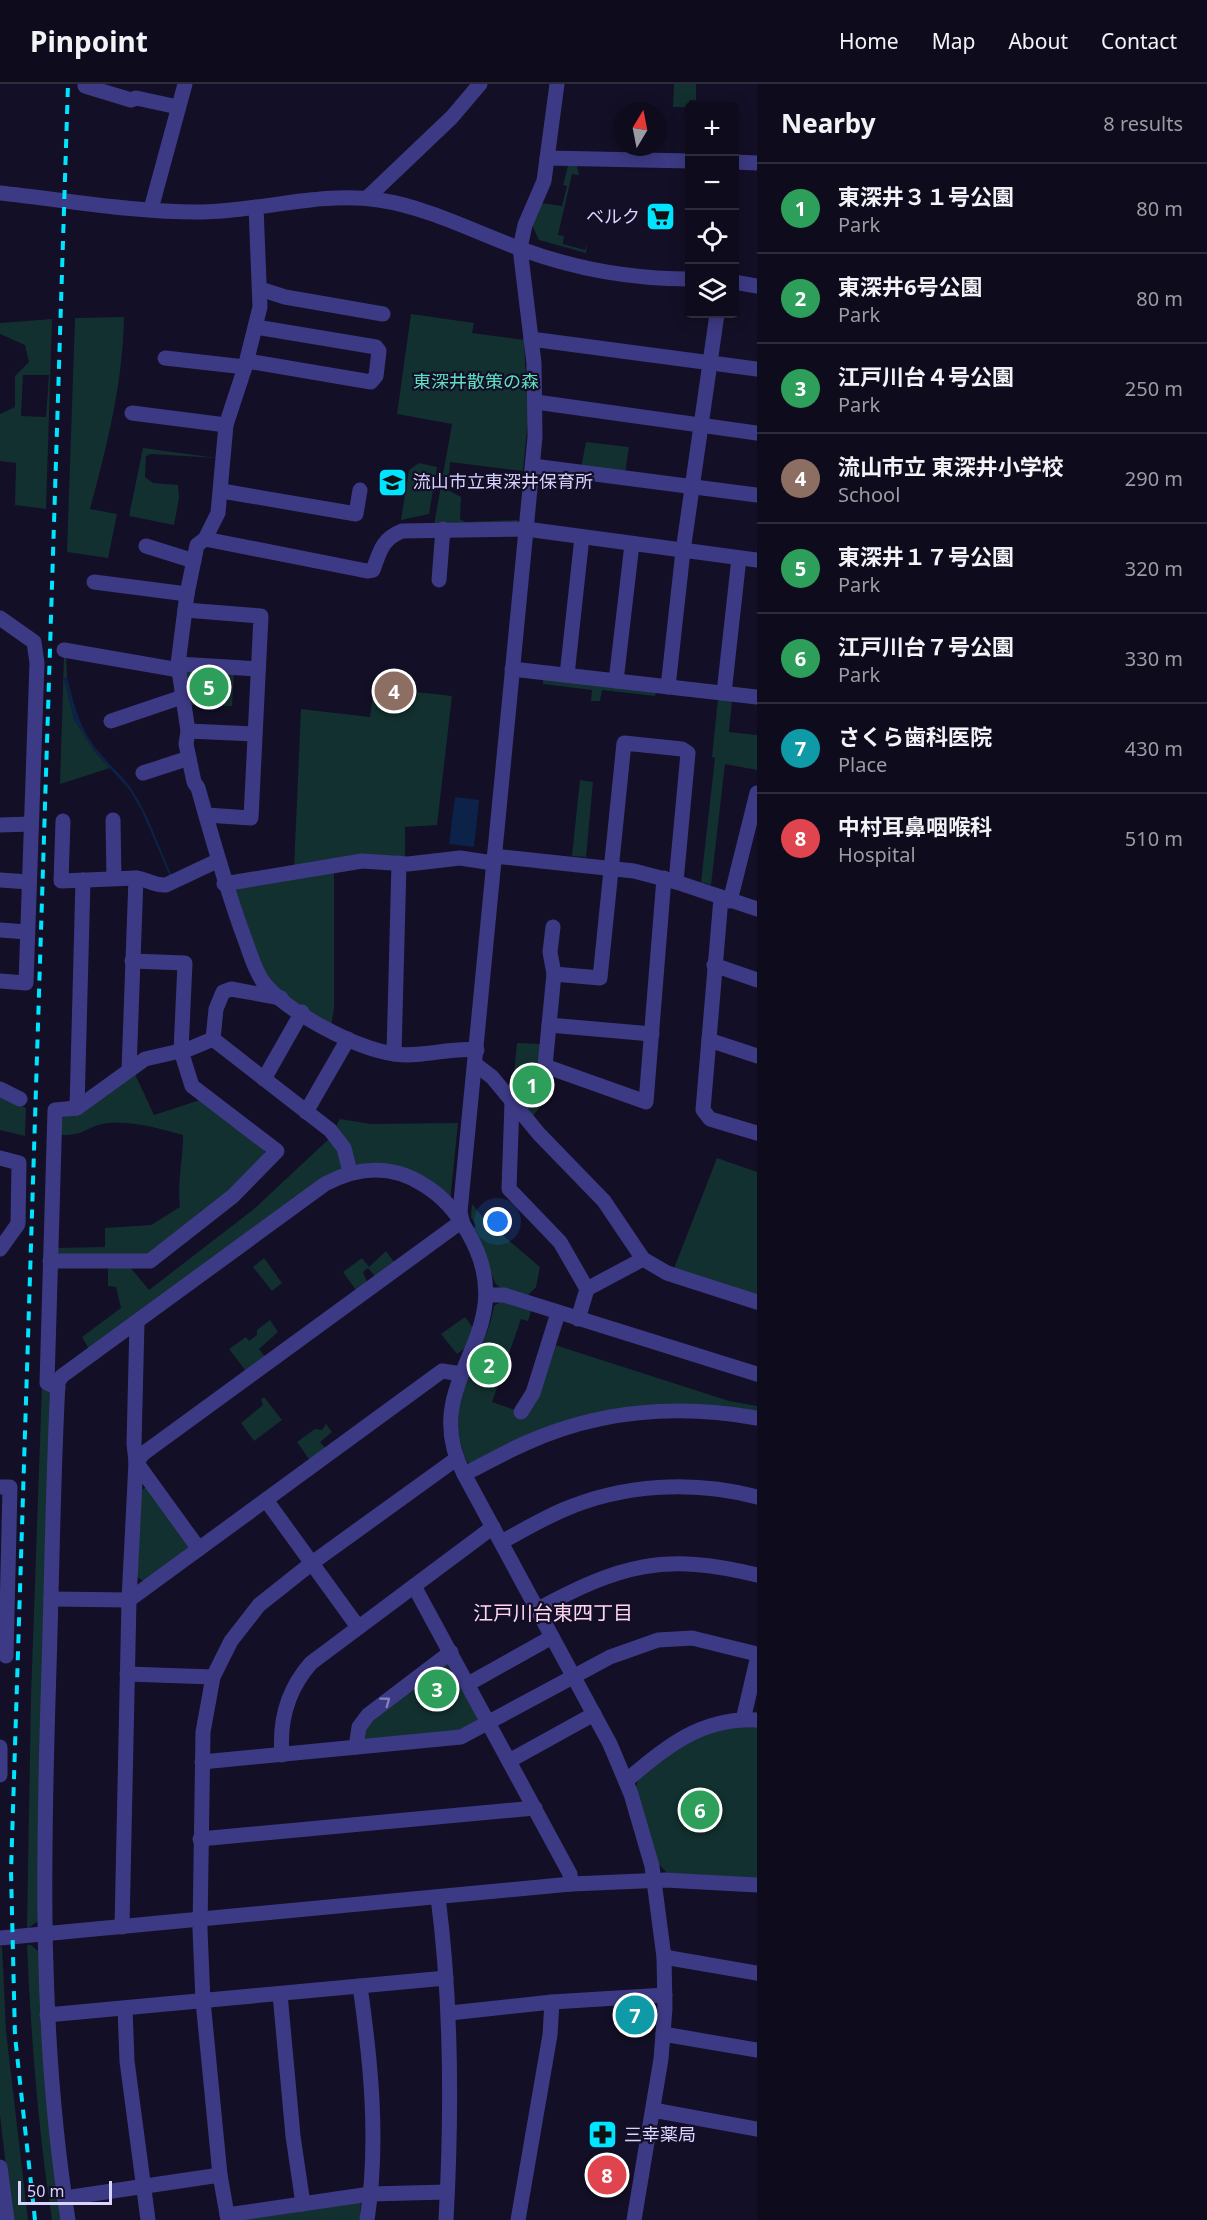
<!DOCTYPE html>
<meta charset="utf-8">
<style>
:root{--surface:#0e0b1c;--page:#171425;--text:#f1f3f6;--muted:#9b9ba3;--line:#2e2b3b;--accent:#00e5ff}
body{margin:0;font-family:"Noto Sans","Noto Sans JP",sans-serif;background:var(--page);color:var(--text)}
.controls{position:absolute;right:18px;top:18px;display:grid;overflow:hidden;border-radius:6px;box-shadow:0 3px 15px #0003}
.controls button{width:54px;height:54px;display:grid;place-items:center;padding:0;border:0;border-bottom:2px solid var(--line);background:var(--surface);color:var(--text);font:30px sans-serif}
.compass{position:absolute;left:613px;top:18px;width:54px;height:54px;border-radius:50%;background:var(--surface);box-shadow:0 3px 15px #0003;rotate:10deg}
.scale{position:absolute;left:18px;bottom:15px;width:94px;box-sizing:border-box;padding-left:6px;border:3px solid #d9d4ff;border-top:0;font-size:16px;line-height:21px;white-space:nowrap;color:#d9d4ff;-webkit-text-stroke:4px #130f26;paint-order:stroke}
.you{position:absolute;left:498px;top:1138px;width:21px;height:21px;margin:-15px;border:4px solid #fff;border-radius:50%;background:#1a73e8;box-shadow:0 0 0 9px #1a73e833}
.badge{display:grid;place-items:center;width:39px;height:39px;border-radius:50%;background:var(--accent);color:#fff;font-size:20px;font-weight:700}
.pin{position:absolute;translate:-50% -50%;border:3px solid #fff;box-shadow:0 2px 6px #0006}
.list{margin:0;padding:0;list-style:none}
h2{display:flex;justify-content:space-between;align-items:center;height:78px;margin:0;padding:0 24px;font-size:26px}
h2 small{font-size:20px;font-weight:400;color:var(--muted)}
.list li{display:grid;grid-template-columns:39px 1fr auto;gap:18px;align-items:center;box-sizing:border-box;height:90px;padding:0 24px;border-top:2px solid var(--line)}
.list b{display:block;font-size:22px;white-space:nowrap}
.list p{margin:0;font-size:20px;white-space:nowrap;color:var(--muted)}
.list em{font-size:20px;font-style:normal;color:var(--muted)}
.icon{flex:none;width:33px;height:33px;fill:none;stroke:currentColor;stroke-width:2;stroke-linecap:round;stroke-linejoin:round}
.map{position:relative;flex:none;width:757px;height:2136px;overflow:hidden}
header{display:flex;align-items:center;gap:36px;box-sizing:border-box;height:84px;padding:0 30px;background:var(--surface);border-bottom:2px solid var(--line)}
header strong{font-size:28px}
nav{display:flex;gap:33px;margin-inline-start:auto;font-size:21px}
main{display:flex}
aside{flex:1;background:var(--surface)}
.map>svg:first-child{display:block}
</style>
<header>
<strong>Pinpoint</strong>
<nav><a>Home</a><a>Map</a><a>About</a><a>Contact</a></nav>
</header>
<main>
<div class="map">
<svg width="757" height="2136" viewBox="0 0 757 2136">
<rect width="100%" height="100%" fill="#130f26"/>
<g fill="#12302f" fill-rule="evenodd">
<path d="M674 0H696V16H689V23H673Z"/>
<path d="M568 82H577L579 91 572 90 558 151 564 152 563 160 585 166 587 160 586 169 539 156 531 139 541 119 562 122 567 102 563 101Z"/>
<path d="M411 230 474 239 472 249 524 256 528 334 523 387 450 378 448 406 461 413 460 435 465 438 518 436 517 442 434 441 452 340 397 330Z"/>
<path d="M124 233C123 299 107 362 90 425L117 430 108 474 67 468 75 234Z"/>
<path d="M52 235 46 425 15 421 16 379 0 377V330L15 323V292L29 278 25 261 0 250V239ZM23 291H49L46 333 21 332Z"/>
<path d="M586 358 629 363 625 390 581 384Z"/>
<path d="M143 364 217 374 151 370 146 372 145 393 153 399 178 401 179 414 174 441 129 432Z"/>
<path d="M419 379 437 383 429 430 401 436 409 386Z"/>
<path d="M66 571 67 593 64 594 74 635 95 668 110 684 60 700 64 572Z"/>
<path d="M188 586 234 588 232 622 188 621 183 590Z"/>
<path d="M543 595 656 608 655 612 602 606 600 617H591L592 606 543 600Z"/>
<path d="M374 603 452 612 437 741 405 743V776L294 785 301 625 370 633Z"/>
<path d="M718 615 732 616 729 648 757 651V686L725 680 711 801 701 798 715 674 712 673Z"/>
<path d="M580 696 593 698 586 773 572 772Z"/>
<path d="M334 785V924L331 943 273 902 258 880 235 804Z"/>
<path d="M517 959 541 960 539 986 554 992 546 1016 531 1034 512 1010Z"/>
<path d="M134 988 154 1031 200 1016 264 1066 265 1071 230 1106 148 1171H60L55 1164 105 1163V1144L151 1141 180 1123C177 1099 183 1076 183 1051 158 1044 134 1037 108 1039 88 1041 80 1055 58 1050V1035L70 1031Z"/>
<path d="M0 1011 26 1024 25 1052 0 1046Z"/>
<path d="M340 1035 371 1040 458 1039 450 1118 441 1108 356 1084 335 1044Z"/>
<path d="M331 1053 346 1082 90 1267 82 1253 121 1224 116 1203 108 1202V1183H130L149 1206 254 1125Z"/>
<path d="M717 1074 757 1088V1213L673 1187Z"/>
<path d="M472 1120 485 1136 540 1183 536 1203 526 1213C516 1210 504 1208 496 1200 493 1198 481 1156 473 1144L476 1142 471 1133Z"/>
<path d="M386 1167 394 1178 375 1192 368 1184 363 1188 367 1198 356 1206 343 1188 362 1174 369 1183Z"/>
<path d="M264 1174 282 1199 272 1207 253 1183Z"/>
<path d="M502 1217 531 1227 528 1237 521 1235 492 1318 521 1328 552 1260 729 1317 757 1322V1330L652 1323 474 1381 467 1378C440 1312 483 1283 494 1222Z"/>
<path d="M465 1233 473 1244 465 1264 457 1270 441 1250Z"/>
<path d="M270 1236 278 1248 259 1265 265 1273 246 1287 229 1265 246 1253 249 1257 257 1251V1246Z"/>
<path d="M42 1301 52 1307 38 1837 27 1845 31 1612Z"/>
<path d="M264 1313 282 1336 254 1357 241 1339 263 1321 261 1315Z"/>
<path d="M326 1340 332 1348 320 1358 327 1366 311 1378 297 1358 315 1345 322 1346Z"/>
<path d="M149 1401 192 1461 147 1499 137 1493 140 1407Z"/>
<path d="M445 1577 451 1578 480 1631 478 1637 456 1648 365 1656 363 1643Z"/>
<path d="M757 1642V1794L667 1789 658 1779 636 1703 639 1691 660 1673 718 1644Z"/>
<path d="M27 1861H31L39 1868 63 2136H52C38 2045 31 1953 27 1861Z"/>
<path d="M2 1862 6 1947 28 2136H12L0 2031V1863Z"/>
<path d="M361 2117 360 2136H234Z"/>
</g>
<g fill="#0c2248">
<path d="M67 593C74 621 80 646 99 668 109 681 123 692 132 706 150 733 159 765 173 794L171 795 142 727 129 705 95 668 74 635 64 594Z"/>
<path d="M455 713 479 716 474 763 449 760Z"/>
</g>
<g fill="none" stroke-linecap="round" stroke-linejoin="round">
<g stroke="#3d3a85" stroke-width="15">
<path d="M85 2 131 16 136 14 178 23"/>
<path d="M547 74 690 77"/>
<path d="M734 78 757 79"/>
<path d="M0 109C65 116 139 129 203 128 262 127 320 107 379 116 427 123 475 148 521 165 575 185 632 195 690 195"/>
<path d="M367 114 452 33 480 0"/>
<path d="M151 125 185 0"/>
<path d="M734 198 757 202"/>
<path d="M260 205 285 213 383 230"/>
<path d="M531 255 757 285"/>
<path d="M165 274 245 283"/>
<path d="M247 277 371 298 376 292 379 267 376 263 256 243"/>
<path d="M536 318 757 349"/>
<path d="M132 329 226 341"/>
<path d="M533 382 757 411"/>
<path d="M222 407 356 430 360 406"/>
<path d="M205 455 218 429 226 341 245 283 260 223 256 123"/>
<path d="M146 462 194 477"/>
<path d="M439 496 443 445"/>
<path d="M94 498 187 510"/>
<path d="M185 526 261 532 251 734 206 731"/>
<path d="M0 534 34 558 37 579 26 899 0 897"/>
<path d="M64 566 179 586"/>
<path d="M178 580 258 585"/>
<path d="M512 585 757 613"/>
<path d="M567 591 582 453"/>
<path d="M616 597 632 460"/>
<path d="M668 603 683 467 717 230"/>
<path d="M724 609 739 474"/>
<path d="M111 637 182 613"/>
<path d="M188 647 255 650"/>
<path d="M143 689 189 674"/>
<path d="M113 736 114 794"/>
<path d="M63 737 61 797 136 794C147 795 154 802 166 801L217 777"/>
<path d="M0 741 31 740"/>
<path d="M494 772 634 787 676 798 757 825"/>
<path d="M664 794 646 1018 545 982 554 890 600 894 624 659 682 665 688 669 676 798"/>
<path d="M0 796 29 798"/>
<path d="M224 800 362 777 408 780 460 774 493 779"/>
<path d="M721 814 703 1026 710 1035 757 1049"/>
<path d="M730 817 757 709"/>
<path d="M553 843 550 868 554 890"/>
<path d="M0 846 27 848"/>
<path d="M714 881 757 896"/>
<path d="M549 941 652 950"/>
<path d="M213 955 330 1046 344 1064 350 1088"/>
<path d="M213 955 216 925 223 908 231 905 281 914"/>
<path d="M709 956 757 972"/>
<path d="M477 966C449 963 423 974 395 970 357 965 288 929 264 899 254 886 250 868 244 853 226 804 212 754 198 704L194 698 186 660 188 647 178 580 187 510 197 461 205 455 367 487 373 486C380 467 382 455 402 447L526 445 757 476"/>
<path d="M394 970 399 779"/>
<path d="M475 980 492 993 539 1050 604 1117 643 1175 667 1189 757 1218"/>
<path d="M129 986 136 794"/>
<path d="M264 995 302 928"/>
<path d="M0 1005 20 1015"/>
<path d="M512 1018 509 1105 560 1158 587 1205 578 1235"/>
<path d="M77 1024 83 796"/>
<path d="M306 1028 348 955"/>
<path d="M0 1074 19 1079 18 1140 0 1165"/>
<path d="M462 1137 460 1128 535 353 534 279 520 164 525 141 544 97 557 0"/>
<path d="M50 1177H150L233 1112 277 1067 192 1002 181 967 185 879 132 877"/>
<path d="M587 1205 643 1175"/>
<path d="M487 1211H504L757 1290"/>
<path d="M58 1304 47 1299 55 1026 77 1024 145 975 189 965 213 955"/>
<path d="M521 1328 533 1309 558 1229"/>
<path d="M136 1378 144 1369 462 1137"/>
<path d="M136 1378 199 1465"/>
<path d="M464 1390C485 1380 505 1368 526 1359 599 1326 679 1320 757 1334"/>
<path d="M0 1403H10L6 1572"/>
<path d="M266 1416 358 1543"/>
<path d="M501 1458C522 1447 542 1435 563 1426 623 1400 694 1396 757 1413"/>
<path d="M414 1502 570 1790 571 1800"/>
<path d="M51 1515 129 1516 442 1287 462 1290"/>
<path d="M538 1525C620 1481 664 1468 757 1491"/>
<path d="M127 1590 213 1593"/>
<path d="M468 1600 552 1553"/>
<path d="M743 1636 757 1576"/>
<path d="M0 1663V1691"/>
<path d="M356 1663 359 1643 368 1631 451 1568"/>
<path d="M282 1671C279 1636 288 1605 311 1579L493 1443"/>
<path d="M509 1677 594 1630"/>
<path d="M202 1678 461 1653 610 1573 658 1556 692 1554 757 1570"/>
<path d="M626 1697C665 1663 702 1633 757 1636"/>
<path d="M200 1755 535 1724"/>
<path d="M438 1813C452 1921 452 2027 446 2136"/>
<path d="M122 1843 129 1516 136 1378 134 1360 137 1238"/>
<path d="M0 1854 571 1800 665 1796 757 1801"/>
<path d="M664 1873 757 1889"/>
<path d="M360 1902C371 1979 379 2059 367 2136"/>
<path d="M280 1910 293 2052 303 2120"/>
<path d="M125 1924 127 1977 148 2136"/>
<path d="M450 1929 552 1918 665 1911"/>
<path d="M47 1931 446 1894"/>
<path d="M663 1950 757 1966"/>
<path d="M653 2026 757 2045"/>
<path d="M0 2083 7 2136"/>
<path d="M65 2114 220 2091"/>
<path d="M227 2131 370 2110 447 2108"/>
<path d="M68 2136C39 1953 43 1769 49 1584 52 1489 53 1393 58 1298L62 1292 325 1100C357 1083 392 1080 424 1101 442 1112 457 1129 467 1147 529 1251 413 1293 464 1390L610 1660 631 1710 652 1782 664 1873 665 1924 661 1975 634 2136"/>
<path d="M228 2136 220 2091 203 1917 200 1846 203 1648 213 1593 231 1557 259 1521 312 1479 456 1375"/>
<path d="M518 2136 550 1951 552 1918"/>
</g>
<path stroke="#00e5ff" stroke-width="4" stroke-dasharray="9 8" stroke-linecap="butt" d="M35 2136 15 1952 11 1788 68 0"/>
</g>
<defs><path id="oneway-chevron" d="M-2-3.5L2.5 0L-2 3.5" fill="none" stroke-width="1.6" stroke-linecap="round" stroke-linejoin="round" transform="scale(1.5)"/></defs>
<use stroke="#837fbc" href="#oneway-chevron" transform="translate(386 1617) rotate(-37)"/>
<defs>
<symbol id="supermarket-square" viewBox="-11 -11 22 22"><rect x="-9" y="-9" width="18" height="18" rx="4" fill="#00e5ff" stroke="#130f26"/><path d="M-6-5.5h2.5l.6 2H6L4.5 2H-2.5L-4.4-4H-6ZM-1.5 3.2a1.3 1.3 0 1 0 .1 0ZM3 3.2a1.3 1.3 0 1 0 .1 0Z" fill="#111"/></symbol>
<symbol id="school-square" viewBox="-11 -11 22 22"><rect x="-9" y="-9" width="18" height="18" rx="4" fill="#00e5ff" stroke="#130f26"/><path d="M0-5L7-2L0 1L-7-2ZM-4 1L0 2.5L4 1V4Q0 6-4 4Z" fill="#111"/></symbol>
<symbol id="pharmacy-square" viewBox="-11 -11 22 22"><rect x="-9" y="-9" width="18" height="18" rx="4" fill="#00e5ff" stroke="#130f26"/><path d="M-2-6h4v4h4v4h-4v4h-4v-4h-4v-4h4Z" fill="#111"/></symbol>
</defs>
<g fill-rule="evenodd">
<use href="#supermarket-square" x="644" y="116" width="33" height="33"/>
<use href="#school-square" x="376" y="382" width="33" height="33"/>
<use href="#pharmacy-square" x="586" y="2034" width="33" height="33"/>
</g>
<g text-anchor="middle" stroke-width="4.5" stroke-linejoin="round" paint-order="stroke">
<g font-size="18" fill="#d9d4ff" stroke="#130f26" text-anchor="start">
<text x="640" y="139" text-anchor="end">ベルク</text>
<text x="413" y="404">流山市立東深井保育所</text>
<text x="624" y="2057">三幸薬局</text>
</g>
<g font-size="18" fill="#5fe0c0" stroke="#130f26">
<text x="476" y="304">東深井散策の森</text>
</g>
<g font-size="20" fill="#ffd6f0" stroke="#130f26">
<text x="553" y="1536">江戸川台東四丁目</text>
</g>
</g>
</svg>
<div class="controls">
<button>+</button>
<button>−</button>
<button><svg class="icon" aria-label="locate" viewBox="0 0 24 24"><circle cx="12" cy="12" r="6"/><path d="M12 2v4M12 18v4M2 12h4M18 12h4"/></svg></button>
<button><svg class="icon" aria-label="layers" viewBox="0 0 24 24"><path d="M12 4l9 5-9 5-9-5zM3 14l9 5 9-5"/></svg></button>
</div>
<svg class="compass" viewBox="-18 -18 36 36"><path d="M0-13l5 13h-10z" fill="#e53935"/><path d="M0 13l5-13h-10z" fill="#9b9ba3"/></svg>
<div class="scale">50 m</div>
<div class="you"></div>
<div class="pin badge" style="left:532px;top:1001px;background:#2e9e5b">1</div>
<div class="pin badge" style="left:489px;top:1281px;background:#2e9e5b">2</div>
<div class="pin badge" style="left:437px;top:1605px;background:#2e9e5b">3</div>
<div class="pin badge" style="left:394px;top:607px;background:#8d6e63">4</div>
<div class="pin badge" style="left:209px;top:603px;background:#2e9e5b">5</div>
<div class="pin badge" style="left:700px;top:1726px;background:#2e9e5b">6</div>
<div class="pin badge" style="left:635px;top:1931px;background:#0f9aa8">7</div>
<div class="pin badge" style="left:607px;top:2091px;background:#e0444e">8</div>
</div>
<aside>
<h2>Nearby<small>8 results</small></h2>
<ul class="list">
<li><span class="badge" style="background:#2e9e5b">1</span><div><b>東深井３１号公園</b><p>Park</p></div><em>80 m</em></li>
<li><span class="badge" style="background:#2e9e5b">2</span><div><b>東深井6号公園</b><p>Park</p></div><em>80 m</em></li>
<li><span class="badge" style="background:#2e9e5b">3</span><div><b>江戸川台４号公園</b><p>Park</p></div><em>250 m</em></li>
<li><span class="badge" style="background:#8d6e63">4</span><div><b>流山市立 東深井小学校</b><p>School</p></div><em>290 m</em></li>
<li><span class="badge" style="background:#2e9e5b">5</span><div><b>東深井１７号公園</b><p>Park</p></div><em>320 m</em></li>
<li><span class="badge" style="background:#2e9e5b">6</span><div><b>江戸川台７号公園</b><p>Park</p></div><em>330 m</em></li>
<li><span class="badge" style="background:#0f9aa8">7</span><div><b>さくら歯科医院</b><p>Place</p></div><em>430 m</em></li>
<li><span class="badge" style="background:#e0444e">8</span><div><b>中村耳鼻咽喉科</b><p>Hospital</p></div><em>510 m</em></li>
</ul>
</aside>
</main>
